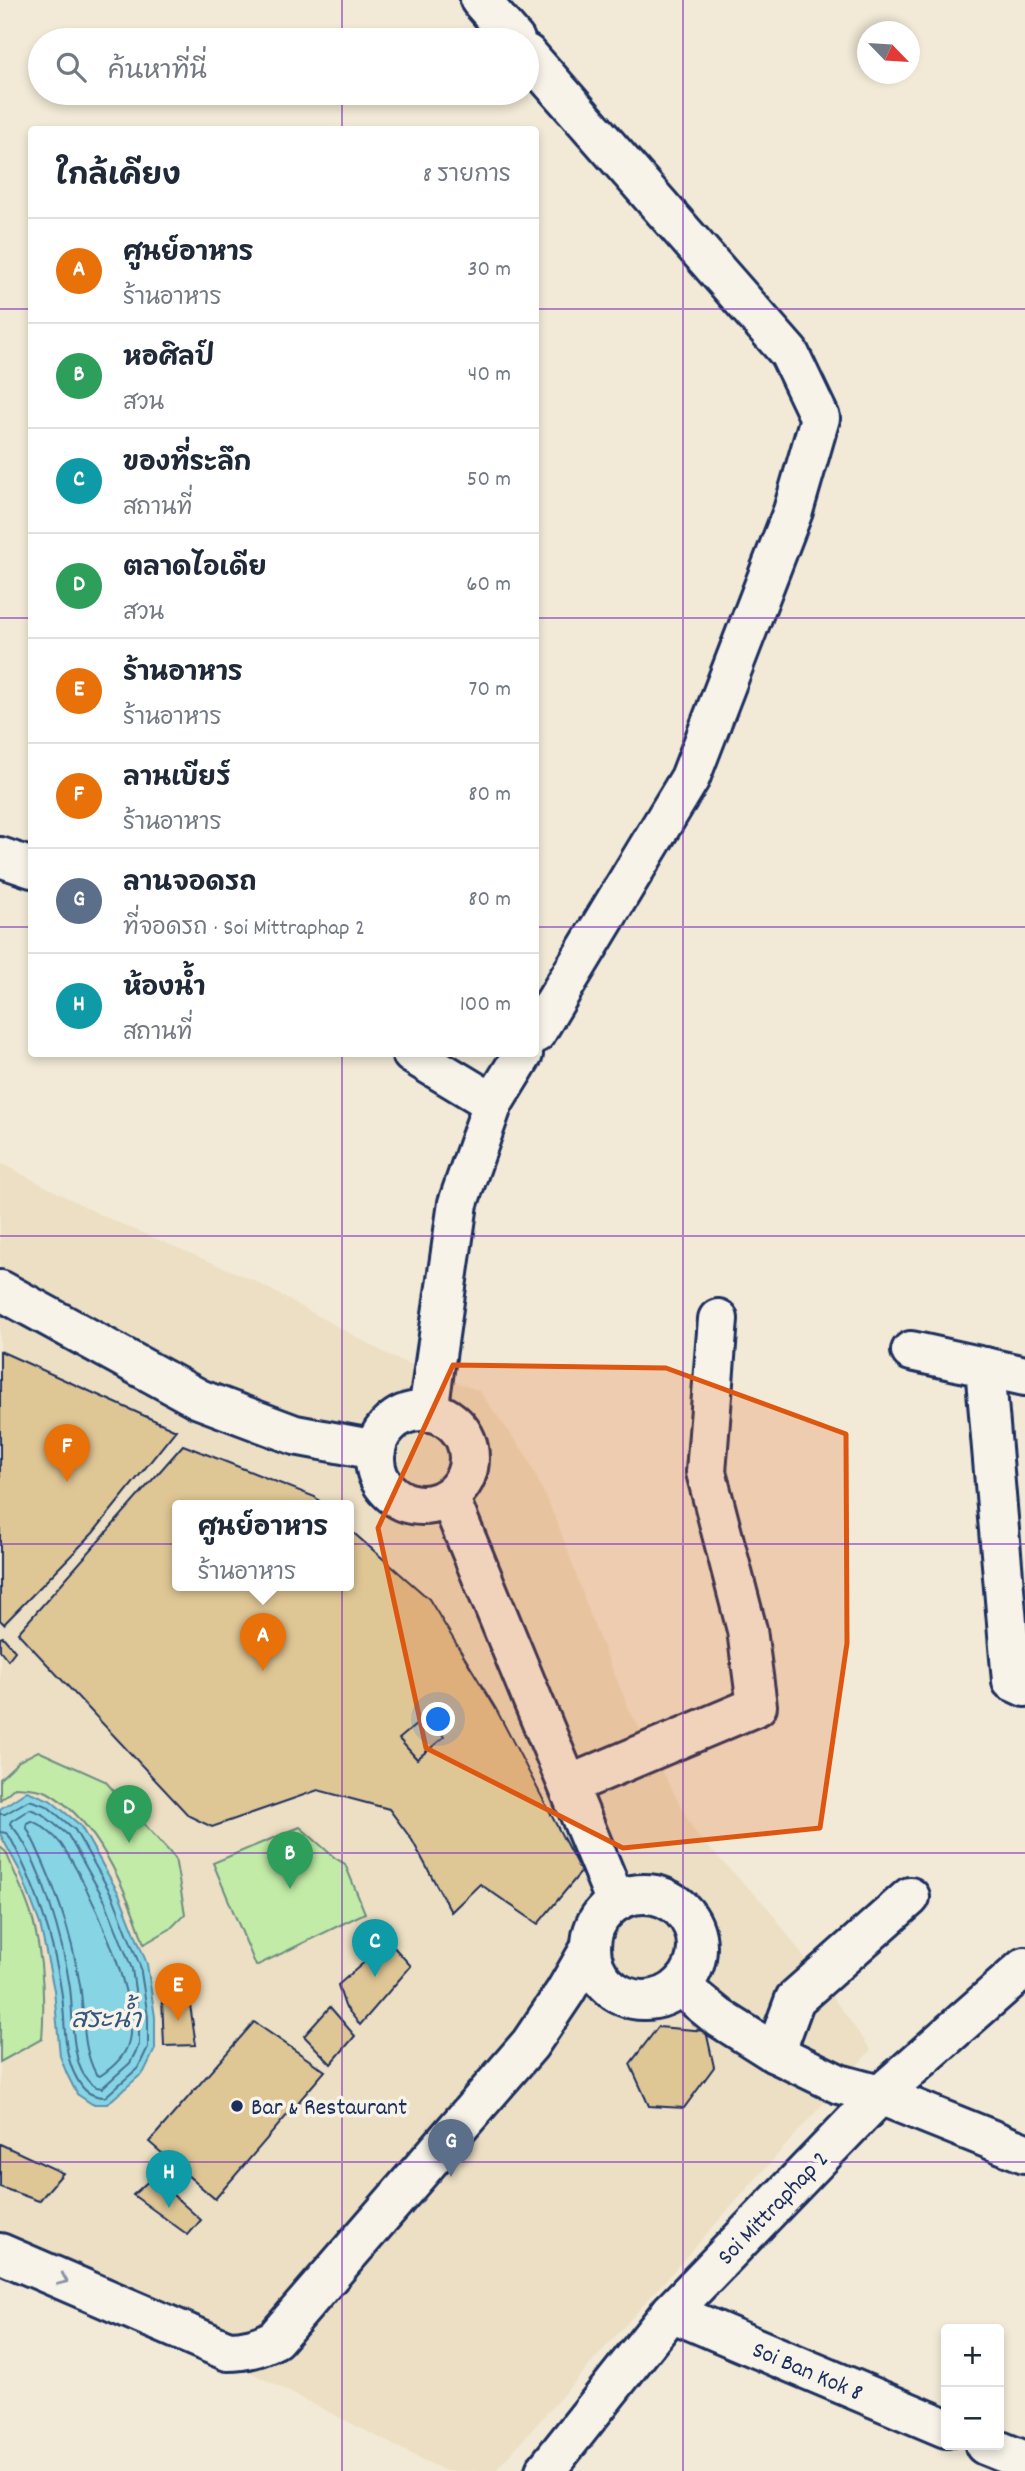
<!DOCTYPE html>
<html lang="th">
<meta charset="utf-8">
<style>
:root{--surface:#fff;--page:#f6f6f7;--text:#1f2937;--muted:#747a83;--line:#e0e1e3;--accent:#1b2f5e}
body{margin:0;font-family:Dekko,"Playpen Sans Thai",sans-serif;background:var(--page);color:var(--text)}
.controls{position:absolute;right:21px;bottom:21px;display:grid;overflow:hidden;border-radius:7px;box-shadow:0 4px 10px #0003}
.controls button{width:63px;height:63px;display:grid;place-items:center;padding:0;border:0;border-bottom:2px solid var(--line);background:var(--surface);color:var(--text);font:35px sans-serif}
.compass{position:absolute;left:857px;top:21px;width:63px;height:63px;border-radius:50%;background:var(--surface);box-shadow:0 4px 10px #0003;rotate:115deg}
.you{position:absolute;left:439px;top:1720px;width:24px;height:24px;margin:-18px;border:5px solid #fff;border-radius:50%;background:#1a73e8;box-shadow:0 0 0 10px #1a73e833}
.badge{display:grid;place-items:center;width:46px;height:46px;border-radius:50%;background:var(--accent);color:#fff;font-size:23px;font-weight:700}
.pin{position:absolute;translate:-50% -58px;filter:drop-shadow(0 2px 4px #0008)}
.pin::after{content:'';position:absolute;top:37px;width:24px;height:21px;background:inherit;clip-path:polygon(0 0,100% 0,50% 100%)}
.popup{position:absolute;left:172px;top:1500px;width:182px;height:91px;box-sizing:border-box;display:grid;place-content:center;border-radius:7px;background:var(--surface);filter:drop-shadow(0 2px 5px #0005);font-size:23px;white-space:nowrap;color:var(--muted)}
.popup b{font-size:26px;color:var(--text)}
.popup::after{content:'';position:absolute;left:50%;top:100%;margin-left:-14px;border:14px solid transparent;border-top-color:var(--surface)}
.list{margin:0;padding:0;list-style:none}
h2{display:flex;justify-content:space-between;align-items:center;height:91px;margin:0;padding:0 28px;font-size:30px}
h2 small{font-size:23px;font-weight:400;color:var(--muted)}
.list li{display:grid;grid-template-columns:46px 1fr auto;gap:21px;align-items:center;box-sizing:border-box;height:105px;padding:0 28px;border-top:2px solid var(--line)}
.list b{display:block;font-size:26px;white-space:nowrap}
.list p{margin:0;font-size:23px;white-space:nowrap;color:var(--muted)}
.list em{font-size:23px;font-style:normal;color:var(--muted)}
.icon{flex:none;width:38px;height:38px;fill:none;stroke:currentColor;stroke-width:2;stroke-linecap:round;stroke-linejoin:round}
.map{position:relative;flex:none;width:1025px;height:2471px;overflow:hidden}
.search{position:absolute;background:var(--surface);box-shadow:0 4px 10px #0003;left:28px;top:28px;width:511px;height:77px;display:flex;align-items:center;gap:18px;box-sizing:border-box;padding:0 24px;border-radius:38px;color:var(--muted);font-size:26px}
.panel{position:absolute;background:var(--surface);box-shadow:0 4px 10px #0003;left:28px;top:126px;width:511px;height:931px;border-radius:7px}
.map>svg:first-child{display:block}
</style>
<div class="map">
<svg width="1025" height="2471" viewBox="0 0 1025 2471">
<rect width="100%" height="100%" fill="#f2ead7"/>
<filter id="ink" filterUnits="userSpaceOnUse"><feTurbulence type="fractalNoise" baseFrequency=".0143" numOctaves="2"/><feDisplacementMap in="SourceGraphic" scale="14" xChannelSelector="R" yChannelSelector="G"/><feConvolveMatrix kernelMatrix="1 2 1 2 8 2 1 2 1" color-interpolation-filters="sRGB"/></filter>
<g filter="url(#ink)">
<path fill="#ecdfc3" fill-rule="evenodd" d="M0 1163 105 1217 253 1280 394 1358 479 1391 526 1455 558 1524 594 1626 629 1709 697 1836 769 1909 871 2050 495 2471H445L0 2245ZM177 1505H349V1585H177Z"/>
<g fill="#c2eba7" stroke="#6e8d82" stroke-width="2">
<path d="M38 1751 105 1781 175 1858 185 1914 170 1929 144 1944C127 1891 98 1820 47 1792 38 1788 24 1788 15 1787L0 1800V1779L19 1761Z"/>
<path d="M300 1827 335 1858 345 1864 365 1913 256 1966 213 1863Z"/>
<path d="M0 1847 6 1852C15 1875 28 1900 34 1924 43 1962 45 2000 42 2039L0 2062Z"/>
</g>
<path fill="#87d5e4" stroke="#5c93ae" stroke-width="2" d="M27 1791 50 1800 80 1825 119 1894 147 1964 155 2017V2049L144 2072 107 2104H92L77 2094 67 2074 60 2056 54 1990 40 1924 20 1871 0 1834V1809Z"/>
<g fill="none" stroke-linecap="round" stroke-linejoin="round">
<g stroke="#467194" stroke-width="2">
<path d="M30 1809 42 1814 68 1835 105 1901 132 1969 139 2018V2045L130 2063 102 2088C86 2088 78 2065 76 2052 71 2031 73 2009 70 1988 64 1946 40 1854 10 1824L11 1821Z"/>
<path d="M0 1814H5L29 1800 47 1806 75 1830 113 1897 140 1966 148 2017V2047L138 2068 105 2097C88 2097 81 2088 74 2073 62 2047 66 2017 61 1989 53 1935 35 1885 10 1837L6 1833 0 1832"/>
<path d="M31 1821C41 1824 54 1835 61 1844 87 1881 142 2000 128 2044 124 2058 112 2068 100 2076L96 2074C81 2046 85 2015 80 1985 71 1928 52 1877 26 1826L27 1823Z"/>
</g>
</g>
<g fill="#dfc695" stroke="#1b2f5e" stroke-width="2">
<path d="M0 1351 176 1430 93 1533 4 1624 0 1620Z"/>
<path d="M183 1445 315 1497 324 1505H177V1585H349V1529L429 1599 496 1709 581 1872 538 1924 480 1884 451 1912 412 1840 389 1809 318 1790 212 1827 189 1816 18 1633Z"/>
<path d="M3 1637 15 1651 8 1660 0 1650V1638Z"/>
<path d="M429 1714 444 1737 417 1759 399 1739Z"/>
<path d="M391 1944 411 1966 360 2025 345 2006 338 1985 376 1952Z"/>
<path d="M162 1997 189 1998 196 2045 164 2046Z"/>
<path d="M330 2007 355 2036 331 2064 304 2036Z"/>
<path d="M254 2022 325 2071 215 2199 149 2142Z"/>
<path d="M658 2027 706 2031 714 2067 684 2108 649 2106 630 2064Z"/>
<path d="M0 2144 63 2173 39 2201 0 2187Z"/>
<path d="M153 2177 201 2220 188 2235 133 2195Z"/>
</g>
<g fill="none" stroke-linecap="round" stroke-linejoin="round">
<defs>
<g id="minor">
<path d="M480 0 515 40"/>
<path d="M527 54 789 353 820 418 793 511 690 778 536 1033"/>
<path d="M0 857 32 868"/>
<path d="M412 1054 493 1103 523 1054"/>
<path d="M0 1290 199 1399 295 1435 376 1450"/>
<path d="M911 1351 1025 1376"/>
<path d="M985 1367 1012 1681 1025 1687"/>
<circle cx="422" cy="1458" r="47"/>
<path d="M428 1412 458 1203 493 1103"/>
<path d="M449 1497 616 1902"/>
<path d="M569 1785 757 1706 747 1630 706 1472 718 1319"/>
<circle cx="644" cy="1947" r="53"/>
<path d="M680 1986 718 2017 775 2053 839 2084 880 2095 1025 2153"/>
<path d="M775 2053 795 1999 910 1897"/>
<path d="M0 2253 228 2351C246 2351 259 2347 275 2339L530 2044 565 1992 591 1947"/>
<path d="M671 2312 946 2428"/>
<path d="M985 2445 1025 2461"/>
<path d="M545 2471 671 2312 880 2095 1025 1967"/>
</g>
</defs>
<use href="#minor" stroke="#1b2f5e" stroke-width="44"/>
<use href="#minor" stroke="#f7f3e8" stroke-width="38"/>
</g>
<defs><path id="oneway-chevron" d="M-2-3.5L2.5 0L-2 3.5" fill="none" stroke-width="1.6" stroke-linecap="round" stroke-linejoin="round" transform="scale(1.75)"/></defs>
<use stroke="#8991a3" href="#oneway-chevron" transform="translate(63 2280) rotate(23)"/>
</g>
<path fill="#de5710" fill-opacity="0.2" stroke="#de5710" stroke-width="5" stroke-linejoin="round" d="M453 1365 666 1368 846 1434 847 1643 820 1828 623 1848 426 1748 378 1528Z"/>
<path fill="none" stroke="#7b2cbf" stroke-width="2" stroke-opacity="0.55" d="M342 0V40M683 0V2471M342 93V130M0 309H32M536 309H1025M0 618H32M536 618H1025M0 927H32M536 927H1025M342 1054V2471M0 1236H1025M0 1544H1025M0 1853H1025M0 2162H1025"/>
<circle fill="#1b2f5e" stroke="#f7f3e8" stroke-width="2.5" cx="237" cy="2106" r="7"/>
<g text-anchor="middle" stroke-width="7" stroke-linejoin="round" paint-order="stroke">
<g font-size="24" fill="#1b2f5e" stroke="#f7f3e8" text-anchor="start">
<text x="251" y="2114">Bar &amp; Restaurant</text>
</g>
<g font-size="24" fill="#1b2f5e" stroke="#f7f3e8">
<text transform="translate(772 2207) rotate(-46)" y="8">Soi Mittraphap 2</text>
<text transform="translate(808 2370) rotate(23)" y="8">Soi Ban Kok 8</text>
</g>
<g font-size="26" font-style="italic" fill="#365880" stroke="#f7f3e8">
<text x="106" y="2027">สระน้ำ</text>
</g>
</g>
</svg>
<div class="controls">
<button>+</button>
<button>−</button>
</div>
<svg class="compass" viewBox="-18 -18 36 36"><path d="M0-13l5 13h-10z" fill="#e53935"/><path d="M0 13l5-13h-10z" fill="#747a83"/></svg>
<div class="you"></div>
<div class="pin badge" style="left:263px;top:1671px;background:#e8710a">A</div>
<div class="popup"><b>ศูนย์อาหาร</b>ร้านอาหาร</div>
<div class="pin badge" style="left:290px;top:1889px;background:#2e9e5b">B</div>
<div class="pin badge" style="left:375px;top:1977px;background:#0f9aa8">C</div>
<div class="pin badge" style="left:129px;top:1843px;background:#2e9e5b">D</div>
<div class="pin badge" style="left:178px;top:2021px;background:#e8710a">E</div>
<div class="pin badge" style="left:67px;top:1482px;background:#e8710a">F</div>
<div class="pin badge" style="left:451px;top:2177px;background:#5c6f8a">G</div>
<div class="pin badge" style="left:169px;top:2208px;background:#0f9aa8">H</div>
<div class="search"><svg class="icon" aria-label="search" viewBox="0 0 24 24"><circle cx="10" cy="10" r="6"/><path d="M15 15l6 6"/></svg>ค้นหาที่นี่</div>
<section class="panel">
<h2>ใกล้เคียง<small>8 รายการ</small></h2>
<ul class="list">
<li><span class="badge" style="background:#e8710a">A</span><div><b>ศูนย์อาหาร</b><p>ร้านอาหาร</p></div><em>30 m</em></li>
<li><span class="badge" style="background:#2e9e5b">B</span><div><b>หอศิลป์</b><p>สวน</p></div><em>40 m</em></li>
<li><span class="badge" style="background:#0f9aa8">C</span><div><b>ของที่ระลึก</b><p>สถานที่</p></div><em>50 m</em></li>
<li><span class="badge" style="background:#2e9e5b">D</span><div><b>ตลาดไอเดีย</b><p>สวน</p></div><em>60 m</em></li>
<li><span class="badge" style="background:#e8710a">E</span><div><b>ร้านอาหาร</b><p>ร้านอาหาร</p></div><em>70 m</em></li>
<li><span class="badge" style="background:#e8710a">F</span><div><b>ลานเบียร์</b><p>ร้านอาหาร</p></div><em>80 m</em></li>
<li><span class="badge" style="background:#5c6f8a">G</span><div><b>ลานจอดรถ</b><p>ที่จอดรถ · Soi Mittraphap 2</p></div><em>80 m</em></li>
<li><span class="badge" style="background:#0f9aa8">H</span><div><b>ห้องน้ำ</b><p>สถานที่</p></div><em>100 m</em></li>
</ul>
</section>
</div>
